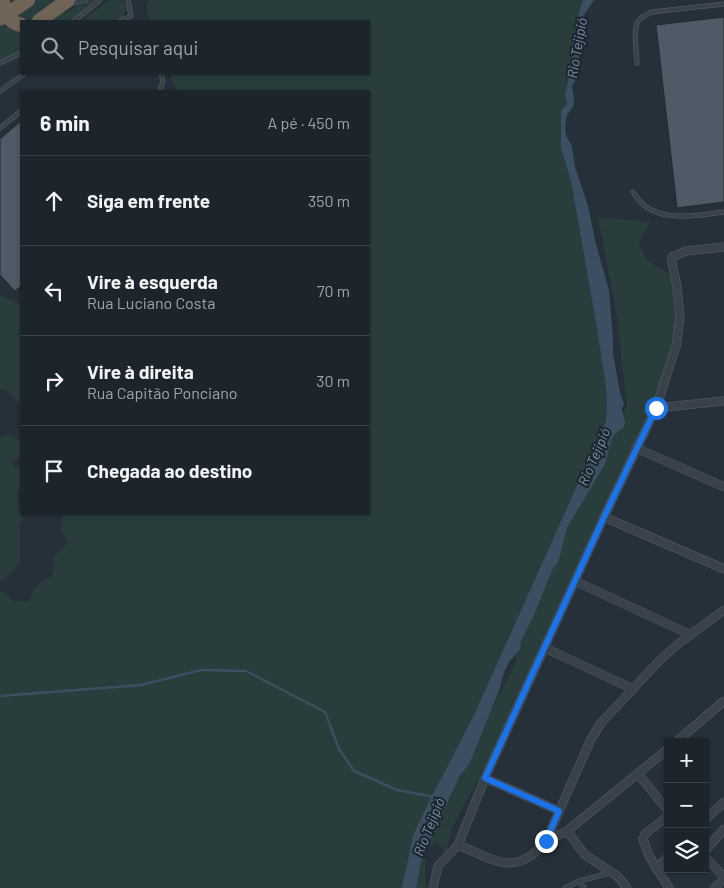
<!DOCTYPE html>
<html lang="pt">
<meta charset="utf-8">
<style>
:root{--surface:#1c242c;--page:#252c34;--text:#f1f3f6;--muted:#a0a4a9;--line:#3a4148}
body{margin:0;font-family:Barlow,sans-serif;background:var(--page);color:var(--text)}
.controls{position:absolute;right:15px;bottom:15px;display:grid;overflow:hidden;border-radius:0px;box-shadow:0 1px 4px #0004}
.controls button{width:45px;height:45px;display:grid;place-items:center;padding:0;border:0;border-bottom:1px solid var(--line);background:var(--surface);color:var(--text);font:25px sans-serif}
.stop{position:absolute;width:15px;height:15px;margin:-11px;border:4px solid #1a73e8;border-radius:50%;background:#fff}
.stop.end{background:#1a73e8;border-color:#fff;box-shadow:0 1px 5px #0008}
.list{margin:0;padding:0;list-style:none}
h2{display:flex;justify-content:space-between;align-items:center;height:65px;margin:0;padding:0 20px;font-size:21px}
h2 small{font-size:16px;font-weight:400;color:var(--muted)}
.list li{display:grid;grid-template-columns:32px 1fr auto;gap:15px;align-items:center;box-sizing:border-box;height:90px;padding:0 20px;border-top:1px solid var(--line)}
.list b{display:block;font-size:19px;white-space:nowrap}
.list p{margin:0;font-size:16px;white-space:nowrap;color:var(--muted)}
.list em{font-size:16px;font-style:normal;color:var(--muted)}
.icon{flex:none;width:28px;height:28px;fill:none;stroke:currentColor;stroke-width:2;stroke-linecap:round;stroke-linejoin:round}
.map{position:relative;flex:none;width:724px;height:888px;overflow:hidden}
.search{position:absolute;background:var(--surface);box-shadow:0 1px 4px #0004;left:20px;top:20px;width:350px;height:55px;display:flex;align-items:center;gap:12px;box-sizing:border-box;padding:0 18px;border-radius:0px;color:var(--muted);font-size:19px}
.panel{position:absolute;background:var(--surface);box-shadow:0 1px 4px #0004;left:20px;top:90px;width:350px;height:425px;border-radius:0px}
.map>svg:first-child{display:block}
</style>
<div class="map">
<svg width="724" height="888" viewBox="0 0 724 888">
<rect width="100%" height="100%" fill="#25303a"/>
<g fill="#283d3c">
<path d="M37 0H64C48 12 34 28 14 15Z"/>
<path d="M91 0H95C74 22 74 21 44 21L53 14 65 12Z"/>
<path d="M113 0 123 1 126 5 124 17C112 24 95 21 82 21L107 2Z"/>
<path d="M149 0H583L579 12 568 81 565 94 567 104 561 110V148L571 181 597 329 606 387 607 402 606 421 474 715 432 796 413 835 402 888H0V592H3L13 601H30C32 588 40 582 51 576L54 569 53 558 68 542 62 533V514H369V91H177L170 74H369V21H149L146 7Z"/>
<path d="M5 21C25 31 21 32 21 53L0 65V25Z"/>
<path d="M598 217 650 222 639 243 647 260 670 274 677 296 678 318 671 361 595 545 491 756 452 828 446 853 436 841 425 853 426 888H409L454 777 516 663V641L571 514 627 406 616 311Z"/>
<path d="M0 295 21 305V404L8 391 0 389Z"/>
<path d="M8 435 16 437 21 441V457L10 462 15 468 21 466V489L17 492C17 500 18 511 24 516L20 525V562L6 578 0 581V438Z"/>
</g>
<path fill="#3c4f62" d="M583 0H594L584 15 585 41 579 55 578 76 572 86 574 100 573 107 567 115 565 125 566 136 572 146 575 167 588 206 596 244 609 290 613 340V353L620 393 624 403 622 410 625 421 624 427 615 434 612 438 605 464 567 528 558 563 553 568 534 615 521 641 520 649 509 662 503 675 500 688 473 755 468 766 460 775 426 849 421 862 416 888H402L413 835 432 796 474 715 606 421 607 402 606 387 597 329 571 181 561 148V110L567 104 565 94 568 81 579 12Z"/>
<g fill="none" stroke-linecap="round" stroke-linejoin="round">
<path stroke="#3c4f62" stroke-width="2.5" d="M0 696 141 685 201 670 246 671 325 712 339 749 354 771 397 790 434 797"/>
</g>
<g fill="#4e5a65" stroke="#202931">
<path d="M724 17V202L677 208 656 25Z"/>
<path d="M21 121V286L15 291 0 275V139Z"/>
</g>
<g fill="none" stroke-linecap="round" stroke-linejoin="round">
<defs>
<g id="lane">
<path d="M69 4 86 0"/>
<path d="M74 21 100 0"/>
<path d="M120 21 131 16 128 0"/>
<path d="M0 63 21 53"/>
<path d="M637 63C637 54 632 27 639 20 642 16 648 14 652 12L724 4"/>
<path d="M0 91 24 74"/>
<path d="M160 91 163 81 161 74"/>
<path d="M0 128 21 111"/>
<path d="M633 192C652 225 692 216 724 212"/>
<path d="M579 881 584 888"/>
<path d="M565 888 579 881 610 873"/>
</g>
<g id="street">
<path d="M656 408 724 401"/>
<path d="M636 448 724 487"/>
<path d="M604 517 724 569"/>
<path d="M575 581 691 635"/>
<path d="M545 648 633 689"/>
<path d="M676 742 724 701"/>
<path d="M638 774 668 811"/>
<path d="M485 778 559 811"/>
<path d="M668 816 645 834 643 839 649 856 669 888"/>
<path d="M705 820 724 802"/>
<path d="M567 831 585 855 617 876 627 888"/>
<path d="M546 841 567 831 668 749"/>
<path d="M458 845C495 860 516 878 546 841L591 739 601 723 659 661 678 644 724 610"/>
<path d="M705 851 724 829"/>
<path d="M705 857 724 877"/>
<path d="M656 869 668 857"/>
<path d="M433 888 438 866 458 845 485 778 604 517 656 408 677 343 680 315 677 287 672 263V257L686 251 724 247"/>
<path d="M714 888 724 879"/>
</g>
<g id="highway">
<path d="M3 0C2 11 10 23 21 25"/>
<path d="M1 18 28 0"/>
<path d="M39 21 68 0"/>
</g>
</defs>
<use href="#lane" stroke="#576068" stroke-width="5"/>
<use href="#street" stroke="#576068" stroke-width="9"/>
<use href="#highway" stroke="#444d55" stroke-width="15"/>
<use href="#lane" stroke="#39424b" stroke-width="4"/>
<use href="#street" stroke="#39424b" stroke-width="8"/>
<use href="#highway" stroke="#706456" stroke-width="14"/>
</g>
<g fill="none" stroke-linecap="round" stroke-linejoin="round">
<path stroke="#1a73e8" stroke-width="6" d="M546 841 559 811 485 778 604 517 656 408"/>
</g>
<g text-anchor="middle" stroke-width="4.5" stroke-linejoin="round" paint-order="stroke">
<g font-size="14" font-style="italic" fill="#7790a7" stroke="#1e272f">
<text transform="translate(577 48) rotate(-80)" y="5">Rio Tejipió</text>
<text transform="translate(594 457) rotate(-67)" y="5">Rio Tejipió</text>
<text transform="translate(429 827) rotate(-68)" y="5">Rio Tejipió</text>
</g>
</g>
</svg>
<div class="controls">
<button>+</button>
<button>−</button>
<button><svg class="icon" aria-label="layers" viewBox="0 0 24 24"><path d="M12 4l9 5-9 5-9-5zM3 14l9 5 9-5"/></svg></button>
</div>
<div class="stop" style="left:656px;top:408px"></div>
<div class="stop end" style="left:546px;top:841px"></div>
<div class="search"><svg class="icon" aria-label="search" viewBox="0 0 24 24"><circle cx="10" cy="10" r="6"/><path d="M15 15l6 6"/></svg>Pesquisar aqui</div>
<section class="panel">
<h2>6 min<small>A pé · 450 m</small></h2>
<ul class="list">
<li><svg class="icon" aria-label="ahead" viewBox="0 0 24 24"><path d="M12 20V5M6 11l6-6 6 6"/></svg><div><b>Siga em frente</b></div><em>350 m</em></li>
<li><svg class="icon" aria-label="left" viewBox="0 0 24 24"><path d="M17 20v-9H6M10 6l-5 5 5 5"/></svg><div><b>Vire à esquerda</b><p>Rua Luciano Costa</p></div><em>70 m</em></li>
<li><svg class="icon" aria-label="right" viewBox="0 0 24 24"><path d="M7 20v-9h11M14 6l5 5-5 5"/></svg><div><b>Vire à direita</b><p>Rua Capitão Ponciano</p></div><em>30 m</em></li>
<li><svg class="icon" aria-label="arrive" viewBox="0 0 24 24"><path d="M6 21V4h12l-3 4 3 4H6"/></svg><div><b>Chegada ao destino</b></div></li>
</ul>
</section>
</div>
